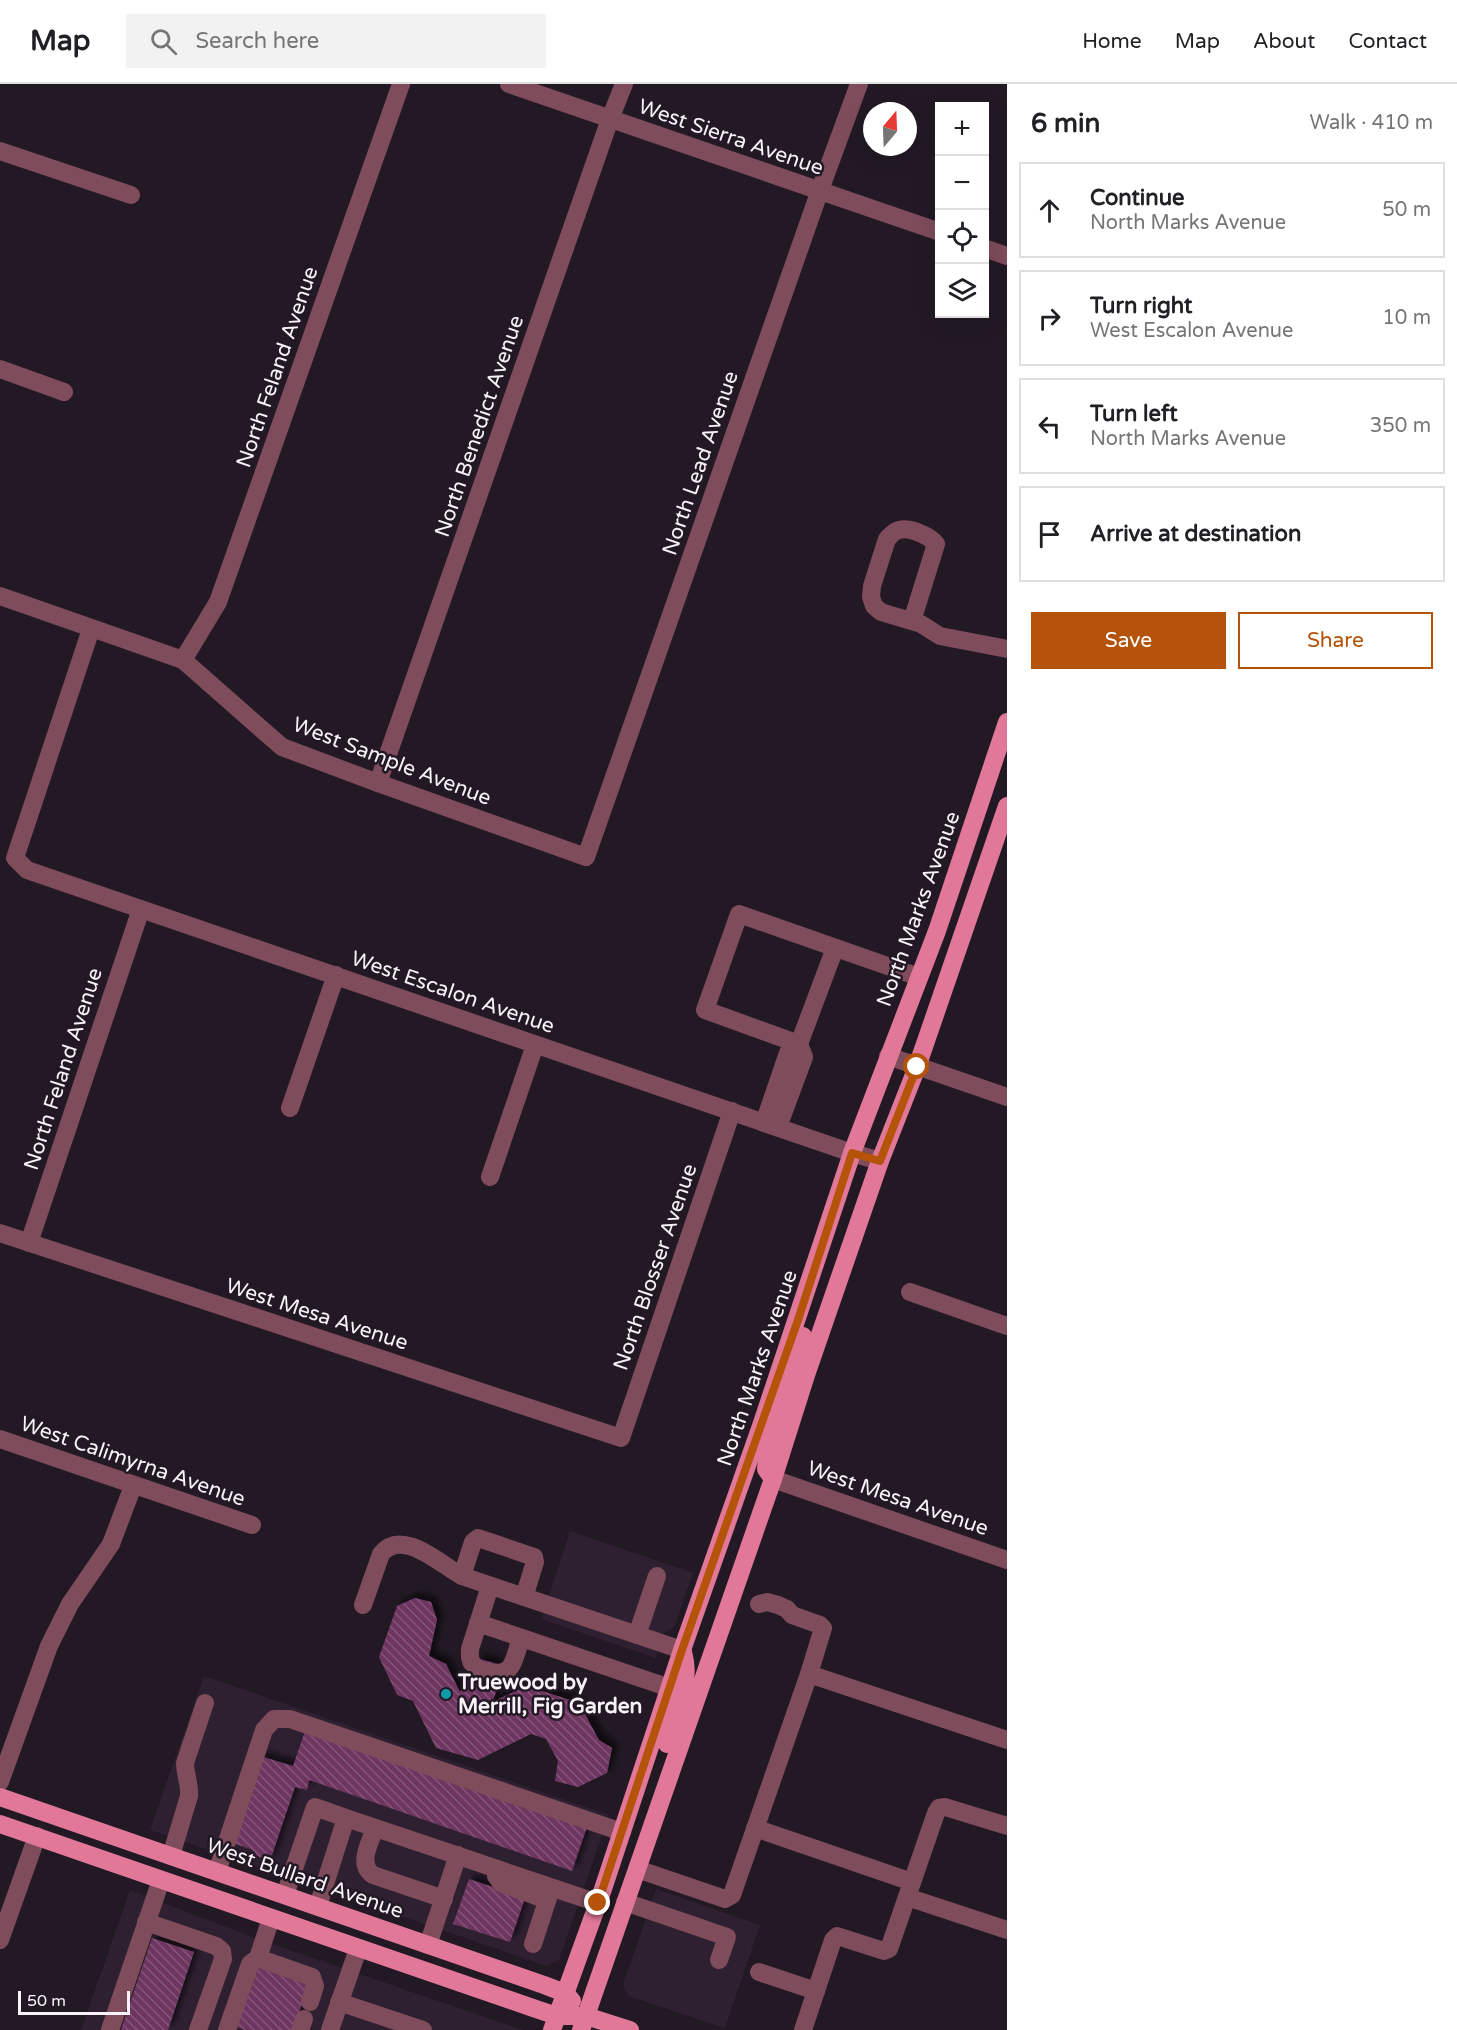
<!DOCTYPE html>
<meta charset="utf-8">
<style>
:root{--surface:#fff;--page:#f2f2f2;--text:#202124;--muted:#757577;--line:#e0e0e0;--accent:#b45309}
body{margin:0;font-family:"Varela Round",sans-serif;background:var(--page);color:var(--text)}
.controls{position:absolute;right:18px;top:18px;display:grid;overflow:hidden;border-radius:0px;box-shadow:0 6px 24px #0002}
.controls button{width:54px;height:54px;display:grid;place-items:center;padding:0;border:0;border-bottom:2px solid var(--line);background:var(--surface);color:var(--text);font:30px sans-serif}
.compass{position:absolute;left:863px;top:18px;width:54px;height:54px;border-radius:50%;background:var(--surface);box-shadow:0 6px 24px #0002;rotate:19deg}
.scale{position:absolute;left:18px;bottom:15px;width:112px;box-sizing:border-box;padding-left:6px;border:3px solid #f9f2fa;border-top:0;font-size:16px;line-height:21px;white-space:nowrap;color:#f9f2fa;-webkit-text-stroke:4px #221924;paint-order:stroke}
.stop{position:absolute;width:18px;height:18px;margin:-14px;border:4px solid #b45309;border-radius:50%;background:#fff}
.stop.end{background:#b45309;border-color:#fff;box-shadow:0 2px 6px #0008}
.list{margin:0;padding:0;list-style:none}
h2{display:flex;justify-content:space-between;align-items:center;height:78px;margin:0;padding:0 24px;font-size:26px}
h2 small{font-size:20px;font-weight:400;color:var(--muted)}
.list li{display:grid;grid-template-columns:39px 1fr auto;gap:18px;align-items:center;box-sizing:border-box;height:96px;margin:0 12px 12px;padding:0 12px;border:2px solid var(--line);border-radius:0px}
.list b{display:block;font-size:22px;white-space:nowrap}
.list p{margin:0;font-size:20px;white-space:nowrap;color:var(--muted)}
.list em{font-size:20px;font-style:normal;color:var(--muted)}
.actions{display:flex;gap:12px;padding:18px 24px}
.actions a{flex:1;padding:14px 0;border:2px solid var(--accent);border-radius:0px;text-align:center;font-size:21px;color:var(--accent)}
.actions .main{background:var(--accent);color:#fff}
.icon{flex:none;width:33px;height:33px;fill:none;stroke:currentColor;stroke-width:2;stroke-linecap:round;stroke-linejoin:round}
.map{position:relative;flex:none;width:1007px;height:1946px;overflow:hidden}
header{display:flex;align-items:center;gap:36px;box-sizing:border-box;height:84px;padding:0 30px;background:var(--surface);border-bottom:2px solid var(--line)}
header strong{font-size:28px}
nav{display:flex;gap:33px;margin-inline-start:auto;font-size:21px}
.search{width:420px;height:54px;background:var(--page);display:flex;align-items:center;gap:15px;box-sizing:border-box;padding:0 21px;border-radius:0px;color:var(--muted);font-size:22px}
main{display:flex}
aside{flex:1;background:var(--surface)}
.map>svg:first-child{display:block}
</style>
<header>
<strong>Map</strong>
<div class="search"><svg class="icon" aria-label="search" viewBox="0 0 24 24"><circle cx="10" cy="10" r="6"/><path d="M15 15l6 6"/></svg>Search here</div>
<nav><a>Home</a><a>Map</a><a>About</a><a>Contact</a></nav>
</header>
<main>
<div class="map">
<svg width="1007" height="1946" viewBox="0 0 1007 1946">
<defs>
<pattern id="building-back-hatch" width="6" height="6" patternUnits="userSpaceOnUse" patternTransform="scale(1.5)"><rect width="6" height="6" fill="#6d3660"/><path d="M-1 5l2 2M0 0l6 6M5-1l2 2" fill="none" stroke="#835478"/></pattern>
<filter id="shadow"><feDropShadow dx="5.5" dy="-5.5" stdDeviation="3" flood-color="#0009"/></filter>
</defs>
<rect width="100%" height="100%" fill="#221924"/>
<g fill="#2e2030">
<path d="M570 1447 693 1489 674 1543 665 1548 656 1574 541 1535Z"/>
<path d="M204 1592 609 1731 559 1876 547 1882 150 1746Z"/>
<path d="M656 1805 760 1841 725 1944 629 1912 623 1901Z"/>
<path d="M130 1806 257 1855 523 1946H81Z"/>
</g>
<g fill="url(#building-back-hatch)" filter="url(#shadow)">
<path d="M415 1514 431 1518 437 1536 429 1572 446 1580 460 1608 466 1594 471 1597 479 1575 498 1580 488 1603 497 1606 492 1618 527 1602 579 1619 599 1656 612 1664 607 1689 578 1703 555 1697 558 1677 546 1655 531 1650 478 1676 436 1664 413 1617 397 1611 379 1573 397 1522Z"/>
<path d="M305 1647 587 1743 572 1787 309 1696 307 1706 295 1703 270 1777 252 1770 253 1766 230 1758 260 1672 293 1682Z"/>
<path d="M469 1795 525 1814 510 1858 453 1840Z"/>
<path d="M152 1854 194 1868 168 1946H121Z"/>
<path d="M255 1882 309 1900 293 1946H245L234 1942Z"/>
</g>
<g fill="none" stroke-linecap="round" stroke-linejoin="round">
<g stroke="#7e4c5a" stroke-width="18">
<path d="M509 0 940 148"/>
<path d="M0 67 131 111"/>
<path d="M984 164 1007 172"/>
<path d="M0 285 64 308"/>
<path d="M0 512 183 576 282 663 378 699 586 773 820 106 859 0"/>
<path d="M912 537 936 460C930 452 910 443 899 446 894 447 891 451 887 455L872 502 871 513 874 522 881 528 921 540 940 552 1007 565"/>
<path d="M91 545 15 774 27 786 852 1069 880 1077"/>
<path d="M183 576 218 518 401 0"/>
<path d="M378 699 610 35 624 0"/>
<path d="M835 864 799 960 705 926 739 830 919 893"/>
<path d="M888 972 1007 1013"/>
<path d="M290 1024 336 891"/>
<path d="M764 1039 788 969 799 960 804 973 778 1043"/>
<path d="M490 1093 535 961"/>
<path d="M0 1149 621 1354 732 1027"/>
<path d="M29 1159 141 825"/>
<path d="M910 1208 1007 1242"/>
<path d="M0 1355 252 1441"/>
<path d="M773 1395 1007 1476"/>
<path d="M462 1492 473 1458 478 1454 534 1473 535 1478 524 1513"/>
<path d="M490 1502 470 1565C470 1570 469 1574 472 1579 480 1589 503 1594 511 1582 516 1574 518 1562 521 1554"/>
<path d="M759 1520 767 1518 778 1521 787 1525 792 1531 820 1541 823 1544 809 1590"/>
<path d="M363 1521 381 1470C402 1443 441 1481 462 1492L682 1566"/>
<path d="M478 1539 670 1604"/>
<path d="M637 1551 657 1492"/>
<path d="M0 1698 49 1562 70 1520 111 1460 133 1402"/>
<path d="M375 1744C370 1759 357 1780 373 1791L444 1815"/>
<path d="M755 1744 912 1798"/>
<path d="M171 1772 189 1712C190 1700 185 1690 185 1679L205 1619"/>
<path d="M497 1785 496 1792 501 1799 547 1816"/>
<path d="M637 1785 725 1815 732 1811 809 1590 1007 1656"/>
<path d="M217 1788 264 1646 274 1635H290L622 1748"/>
<path d="M285 1811 315 1723 346 1734"/>
<path d="M907 1813 1007 1846"/>
<path d="M625 1818 727 1853 719 1876"/>
<path d="M318 1822 346 1734 598 1819"/>
<path d="M146 1838 216 1862 222 1867 223 1875 198 1946"/>
<path d="M0 1856 37 1752"/>
<path d="M533 1860 551 1805"/>
<path d="M428 1861 458 1771"/>
<path d="M258 1874 312 1893 315 1902 310 1918"/>
<path d="M759 1888 816 1907"/>
<path d="M339 1918 423 1946"/>
<path d="M110 1946 161 1796"/>
<path d="M227 1946 250 1880 258 1874 271 1834"/>
<path d="M300 1946 304 1935"/>
<path d="M330 1946 358 1865"/>
<path d="M803 1946 833 1856 837 1852 884 1867 889 1865 936 1729 939 1724 945 1723 1007 1742"/>
</g>
<g stroke="#e17898" stroke-width="18">
<path d="M773 1395 766 1385 768 1363 796 1282 803 1252"/>
<path d="M667 1660C677 1630 692 1600 683 1568"/>
<path d="M0 1713 544 1901 565 1909 572 1917"/>
<path d="M0 1740 536 1925 557 1932H586L630 1946"/>
<path d="M552 1946 603 1805 682 1566 762 1339 852 1069 937 847 1007 638"/>
<path d="M581 1946 773 1395 806 1291 880 1077 917 983 1007 722"/>
</g>
</g>
<g fill="none" stroke-linecap="round" stroke-linejoin="round">
<path stroke="#b45309" stroke-width="8" d="M598 1819 682 1566 798 1236 852 1069 880 1077 917 983"/>
</g>
<circle fill="#0f9aa8" stroke="#221924" stroke-width="2" cx="446" cy="1610" r="6"/>
<g text-anchor="middle" stroke-width="5" stroke-linejoin="round" paint-order="stroke">
<g font-size="21" fill="#f9f2fa" stroke="#221924">
<text transform="translate(731 53) rotate(19)" y="7">West Sierra Avenue</text>
<text transform="translate(277 283) rotate(-71)" y="7">North Feland Avenue</text>
<text transform="translate(479 342) rotate(-71)" y="7">North Benedict Avenue</text>
<text transform="translate(700 379) rotate(-71)" y="7">North Lead Avenue</text>
<text transform="translate(392 677) rotate(21)" y="7">West Sample Avenue</text>
<text transform="translate(918 825) rotate(-70)" y="7">North Marks Avenue</text>
<text transform="translate(453 908) rotate(19)" y="7">West Escalon Avenue</text>
<text transform="translate(63 985) rotate(-72)" y="7">North Feland Avenue</text>
<text transform="translate(655 1183) rotate(-71)" y="7">North Blosser Avenue</text>
<text transform="translate(317 1230) rotate(18)" y="7">West Mesa Avenue</text>
<text transform="translate(757 1284) rotate(-71)" y="7">North Marks Avenue</text>
<text transform="translate(133 1377) rotate(19)" y="7">West Calimyrna Avenue</text>
<text transform="translate(898 1414) rotate(19)" y="7">West Mesa Avenue</text>
<text transform="translate(305 1794) rotate(19)" y="7">West Bullard Avenue</text>
</g>
<g font-size="21" font-weight="bold" fill="#f9f2fa" stroke="#221924" text-anchor="start">
<text x="458" y="1605">Truewood by<tspan x="458" dy="24">Merrill, Fig Garden</tspan></text>
</g>
</g>
</svg>
<div class="controls">
<button>+</button>
<button>−</button>
<button><svg class="icon" aria-label="locate" viewBox="0 0 24 24"><circle cx="12" cy="12" r="6"/><path d="M12 2v4M12 18v4M2 12h4M18 12h4"/></svg></button>
<button><svg class="icon" aria-label="layers" viewBox="0 0 24 24"><path d="M12 4l9 5-9 5-9-5zM3 14l9 5 9-5"/></svg></button>
</div>
<svg class="compass" viewBox="-18 -18 36 36"><path d="M0-13l5 13h-10z" fill="#e53935"/><path d="M0 13l5-13h-10z" fill="#757577"/></svg>
<div class="scale">50 m</div>
<div class="stop" style="left:917px;top:983px"></div>
<div class="stop end" style="left:598px;top:1819px"></div>
</div>
<aside>
<h2>6 min<small>Walk · 410 m</small></h2>
<ul class="list">
<li><svg class="icon" aria-label="ahead" viewBox="0 0 24 24"><path d="M12 20V5M6 11l6-6 6 6"/></svg><div><b>Continue</b><p>North Marks Avenue</p></div><em>50 m</em></li>
<li><svg class="icon" aria-label="right" viewBox="0 0 24 24"><path d="M7 20v-9h11M14 6l5 5-5 5"/></svg><div><b>Turn right</b><p>West Escalon Avenue</p></div><em>10 m</em></li>
<li><svg class="icon" aria-label="left" viewBox="0 0 24 24"><path d="M17 20v-9H6M10 6l-5 5 5 5"/></svg><div><b>Turn left</b><p>North Marks Avenue</p></div><em>350 m</em></li>
<li><svg class="icon" aria-label="arrive" viewBox="0 0 24 24"><path d="M6 21V4h12l-3 4 3 4H6"/></svg><div><b>Arrive at destination</b></div></li>
</ul>
<div class="actions"><a class="main">Save</a><a>Share</a></div>
</aside>
</main>
